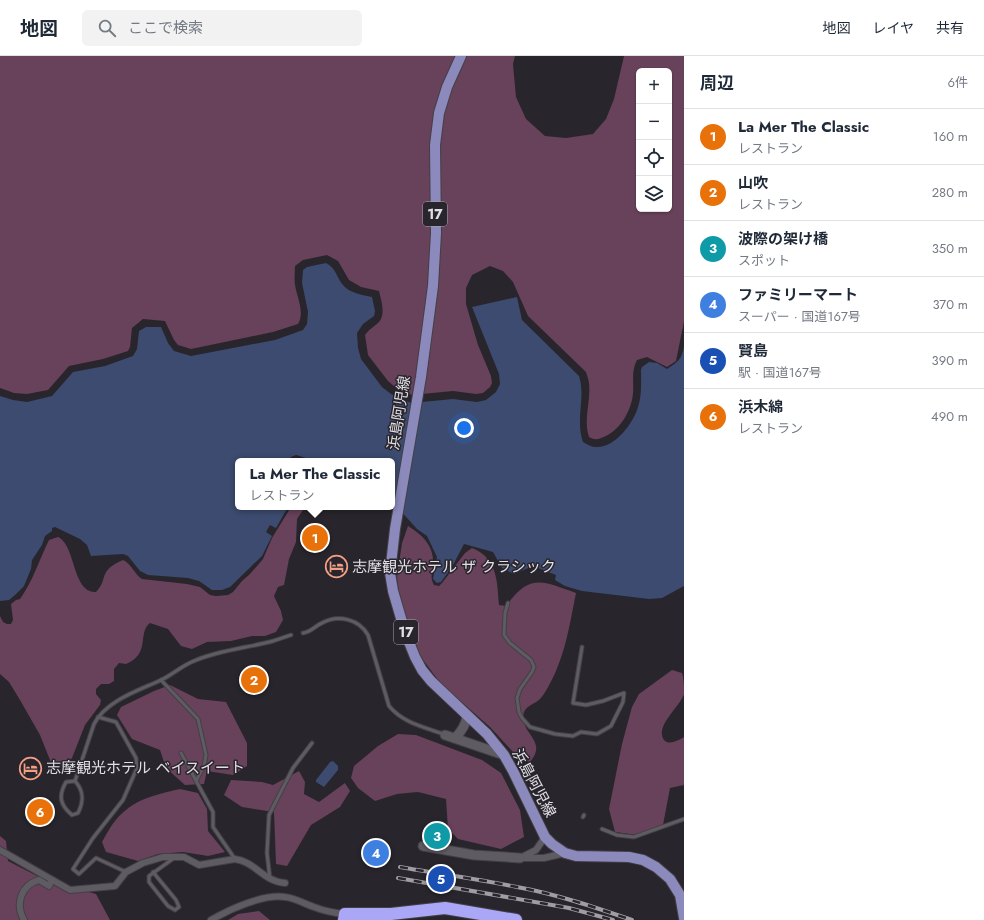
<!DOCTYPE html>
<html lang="ja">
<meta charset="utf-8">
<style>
:root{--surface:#fff;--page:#f2f2f3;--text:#1f2937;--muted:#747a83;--line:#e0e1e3;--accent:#7e5e5a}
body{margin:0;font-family:Jost,"Noto Sans JP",sans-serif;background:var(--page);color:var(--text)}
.controls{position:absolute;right:12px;top:12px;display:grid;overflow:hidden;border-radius:6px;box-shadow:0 1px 3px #0004}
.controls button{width:36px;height:36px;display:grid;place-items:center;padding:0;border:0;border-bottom:1px solid var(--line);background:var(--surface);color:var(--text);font:20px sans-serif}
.you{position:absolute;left:464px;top:372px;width:14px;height:14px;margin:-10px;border:3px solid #fff;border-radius:50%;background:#1a73e8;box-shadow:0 0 0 6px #1a73e833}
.badge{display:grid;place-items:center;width:26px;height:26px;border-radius:50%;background:var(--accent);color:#fff;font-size:13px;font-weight:700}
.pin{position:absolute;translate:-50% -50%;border:2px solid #fff;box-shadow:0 1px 4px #0006}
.popup{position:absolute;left:235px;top:402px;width:160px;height:52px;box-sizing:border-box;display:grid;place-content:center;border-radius:6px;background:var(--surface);filter:drop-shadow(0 1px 3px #0005);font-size:13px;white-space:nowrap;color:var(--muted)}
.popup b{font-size:15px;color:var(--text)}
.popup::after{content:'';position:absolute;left:50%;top:100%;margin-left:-8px;border:8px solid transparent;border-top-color:var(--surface)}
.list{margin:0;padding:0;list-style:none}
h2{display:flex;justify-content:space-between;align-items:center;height:52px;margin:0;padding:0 16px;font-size:17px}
h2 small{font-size:13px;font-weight:400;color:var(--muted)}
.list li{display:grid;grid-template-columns:26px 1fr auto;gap:12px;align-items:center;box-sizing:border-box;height:56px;padding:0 16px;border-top:1px solid var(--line)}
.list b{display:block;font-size:15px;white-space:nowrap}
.list p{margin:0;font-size:13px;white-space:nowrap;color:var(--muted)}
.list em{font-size:13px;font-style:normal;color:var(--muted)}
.icon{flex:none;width:22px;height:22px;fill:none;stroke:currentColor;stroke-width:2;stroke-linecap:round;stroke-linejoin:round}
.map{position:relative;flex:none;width:684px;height:864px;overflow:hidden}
header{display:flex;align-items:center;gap:24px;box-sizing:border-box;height:56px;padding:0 20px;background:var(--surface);border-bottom:1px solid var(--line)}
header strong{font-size:19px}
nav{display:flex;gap:22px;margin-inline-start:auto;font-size:14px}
.search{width:280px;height:36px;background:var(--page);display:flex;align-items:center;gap:10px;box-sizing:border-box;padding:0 14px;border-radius:6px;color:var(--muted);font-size:15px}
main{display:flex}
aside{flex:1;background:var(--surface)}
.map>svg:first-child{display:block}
</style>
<header>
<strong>地図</strong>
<div class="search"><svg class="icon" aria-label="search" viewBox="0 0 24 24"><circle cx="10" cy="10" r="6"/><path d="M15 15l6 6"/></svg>ここで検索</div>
<nav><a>地図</a><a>レイヤ</a><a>共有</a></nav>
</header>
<main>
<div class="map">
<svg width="684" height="864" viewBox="0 0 684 864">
<rect width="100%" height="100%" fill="#28252c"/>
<g fill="#68415a" fill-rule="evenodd">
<path d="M0 0H515L513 8 516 41 526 63 545 80 566 82 593 78 606 63 614 43 624 0H684V265L676 305 667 311 647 301 637 304C631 316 634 325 633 337 632 353 621 373 606 380 599 383 596 385 589 381 583 363 591 346 589 328 589 324 587 320 586 316L528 260 513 226 503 215 490 210 472 219 466 232V248L478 289 491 320 492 327 490 331 483 337 476 338 453 335 412 339 395 331 388 325 368 299 365 279C369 273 374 271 379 266 386 258 381 244 379 235L361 231 349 224 338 205 327 199 303 204 295 210C295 216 294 223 295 229 297 241 305 257 298 268L273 276 191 293 178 289 174 284 165 265 143 263 132 272 130 291 128 295 103 303 69 310 48 334 27 338 14 337 0 332ZM639 15H669V153H639Z"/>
<path d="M291 451H305L297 463 296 486 289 503 284 529 278 531 274 540 281 555 283 564 276 576 265 580H252L231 585 207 586 192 593 181 590 168 573 150 567C137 577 151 598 126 608L119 607 114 613V625L109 628H101L96 633V638L101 644 100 649 85 669 72 702 64 710 59 712 52 709 40 679 20 644 9 626 0 618V560L3 566 7 568H11L13 564 11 548 16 544 20 543C33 525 39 504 49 484L58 481C76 489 72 537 96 536 109 523 97 515 123 504 132 508 134 518 142 523L187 528 200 531 210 539 216 540 228 539 233 536 242 525 250 518 263 503 272 482Z"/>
<path d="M408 470C424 480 435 491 433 511 432 518 430 522 434 529L439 530 442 527 465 497 472 492C498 502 497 526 499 549L506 550C530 517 542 525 576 537 569 572 565 602 547 633 545 636 543 640 540 643 535 648 527 649 524 656 518 677 549 684 530 706L526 705 514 697 490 671 441 628 418 597 401 554 397 521 402 487Z"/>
<path d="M672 614 682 617C684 623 684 632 684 638 680 650 660 666 662 679 664 692 678 685 684 681V729L670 732 663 769 644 780 615 776 609 753 622 688 632 651 639 638Z"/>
<path d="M170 629 198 643 226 646 247 687V710L233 719 207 715 204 728 185 729 166 712 160 694 132 683 117 659 121 651 154 635Z"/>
<path d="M398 678 416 679 482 704 501 717 520 754 524 781 501 793 458 783 448 773 446 743 418 736 397 738 375 745 358 732 351 722 354 710 378 690Z"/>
<path d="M299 715 305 726 304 738 319 746 345 727 350 735 340 751 311 769 287 810 276 808 274 756 242 751 224 739 231 724 262 726 273 729Z"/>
<path d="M180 733 198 737 207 753 208 775 225 796 208 800 183 796 158 798 138 805 106 796 102 786C106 779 110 771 115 765 133 743 154 739 180 733Z"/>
<path d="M0 780 6 785 8 805 43 823 96 838 110 864H0Z"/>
<path d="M259 855 270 864H228L238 858Z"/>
</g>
<g fill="#3c4b6f">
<path d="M326 207C337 213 336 221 343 229 349 237 363 239 372 241L375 255 374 260 363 268 357 277 358 292 361 303 382 331 391 338 411 347 453 343 477 346 486 344 496 336 500 328 499 318 472 251 517 241 522 264 579 320C586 342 575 363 583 386 587 388 591 391 595 391 614 393 633 368 638 351 642 339 641 327 641 314L642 311 649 306 657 307 667 313C678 306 682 303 684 290V530L662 542 649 543 582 535 565 530 555 524 556 519 533 510 514 518 502 512 493 496 464 488 452 511 441 526 437 527 433 523 437 501 427 480 417 473 398 452 392 447V405H316L296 399 291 401 288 405H238V451H288L276 472 270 469 266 476 272 480 262 500 230 531 222 534H212L199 525 188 522 148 519 140 515 128 500 123 498 91 500 87 489 80 483 55 471 52 472V475L45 480 42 489 32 504 31 513 24 530 15 539 9 544 0 545V340L13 344 27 346 52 340 73 316 105 310 133 300 137 293 139 275 146 271H161L168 287 174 295 191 300 275 284 303 274 307 268 308 256 302 227 303 214 307 211Z"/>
<path d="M333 705 338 710V714L324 731 316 726V724L330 706Z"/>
</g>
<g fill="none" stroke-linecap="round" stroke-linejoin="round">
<defs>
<g id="lane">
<path d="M508 547 505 557 504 579 510 587 531 604 534 611 532 616 520 633 517 642 519 656 522 662 530 671 555 678 573 680 581 676 597 678 611 670 623 646 624 637 603 645 586 649 573 647 582 591"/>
<path d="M303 577C311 576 315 570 322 567 338 558 359 563 368 579L389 650C403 667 424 671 443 678"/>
<path d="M161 624 198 663 206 699 204 710 196 725"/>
<path d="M98 661 116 666 136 702 137 712 123 744 93 782 73 813 79 818 96 802 126 816"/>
<path d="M181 697 213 756V771L235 803"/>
<path d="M75 725 66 726C58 740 60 749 72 759L78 757C84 745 84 735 75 725L94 668C106 645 137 635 159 625 171 620 181 610 194 605 219 594 247 592 273 585 279 583 285 581 291 579"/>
<path d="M583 761 584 759"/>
<path d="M602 773 617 779 634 781 684 763"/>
<path d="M153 816 176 844 179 851 175 854 168 850 149 826V820L174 802"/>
<path d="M270 823 267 797 269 759 293 712 312 687"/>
</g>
<g id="street">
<path d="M0 794 70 834 115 830 126 816 143 807 163 801H184L199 809 235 803C256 806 262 825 285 827"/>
<path d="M522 801 536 794 545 781"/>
<path d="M520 802H544L565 797"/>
<path d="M24 864C15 848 21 829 39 824L49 830 52 824"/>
<path d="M211 864C230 853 263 838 285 841 295 842 305 848 314 851 324 855 334 857 345 858"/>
</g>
<g id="secondary">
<path d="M445 679 504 699"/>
<path d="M455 682C462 675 466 669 467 660"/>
<path d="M423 790 474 799 520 802"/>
</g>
<path id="primary" d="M461 0 447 31 439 57 435 89 436 177 433 230 421 321 395 473 390 517 393 535 405 576 415 601 422 614 431 625 487 678 504 699 513 715 545 781 552 788 565 797 576 800 629 801 643 804 656 811 670 823 680 839 684 862"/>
<path id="highway" d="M344 864 345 858H391L445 852 516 864"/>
</defs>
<use href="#lane" stroke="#424046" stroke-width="5"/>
<use href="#street" stroke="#424046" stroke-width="8"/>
<use href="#secondary" stroke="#424046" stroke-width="11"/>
<use href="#primary" stroke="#424046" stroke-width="12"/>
<use href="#highway" stroke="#424046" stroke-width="14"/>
<use href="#lane" stroke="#5e5b63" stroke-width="3"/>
<use href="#street" stroke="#5e5b63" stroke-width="6"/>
<use href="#secondary" stroke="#5e5b63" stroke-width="9"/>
<use href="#primary" stroke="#8c89bc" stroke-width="10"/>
<use href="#highway" stroke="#aaa7f7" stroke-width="12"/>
<defs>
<g id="rail">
<path d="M400 811C439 818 478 823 517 831 556 838 594 851 632 864"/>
<path d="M398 822 569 852 613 864"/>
</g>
</defs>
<use href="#rail" stroke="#a09ea3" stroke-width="4"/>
<use href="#rail" stroke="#28252c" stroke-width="2.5" stroke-dasharray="8" stroke-linecap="butt"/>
</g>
<defs>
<symbol id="hotel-ring" viewBox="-11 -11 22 22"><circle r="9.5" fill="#28252c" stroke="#f39f85" stroke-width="1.5"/><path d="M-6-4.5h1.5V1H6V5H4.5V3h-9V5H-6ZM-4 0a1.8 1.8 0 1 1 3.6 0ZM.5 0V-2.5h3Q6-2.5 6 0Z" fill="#f39f85"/></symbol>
</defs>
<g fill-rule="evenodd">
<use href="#hotel-ring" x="324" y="498" width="25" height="25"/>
<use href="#hotel-ring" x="18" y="700" width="25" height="25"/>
</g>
<g text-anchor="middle" stroke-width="3" stroke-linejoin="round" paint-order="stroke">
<g fill="#28252c" stroke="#aaa7ad" stroke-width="1">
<rect x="423" y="146" width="24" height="24" rx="3"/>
<rect x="394" y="564" width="24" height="24" rx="3"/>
</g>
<g font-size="14" font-weight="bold" fill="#e1dfe4">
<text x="435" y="163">17</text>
<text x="406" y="581">17</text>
</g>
<g font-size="15" fill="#e1dfe4" stroke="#28252c">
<text transform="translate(399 357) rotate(-81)" y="5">浜島阿児線</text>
<text transform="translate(534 727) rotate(62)" y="5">浜島阿児線</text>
</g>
<g font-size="15" fill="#e1dfe4" stroke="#28252c" text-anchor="start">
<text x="352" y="516">志摩観光ホテル ザ クラシック</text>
<text x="46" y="717">志摩観光ホテル ベイスイート</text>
</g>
</g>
</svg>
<div class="controls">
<button>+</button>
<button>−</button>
<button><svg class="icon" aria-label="locate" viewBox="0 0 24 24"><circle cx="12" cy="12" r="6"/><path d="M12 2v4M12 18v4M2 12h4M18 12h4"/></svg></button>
<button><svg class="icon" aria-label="layers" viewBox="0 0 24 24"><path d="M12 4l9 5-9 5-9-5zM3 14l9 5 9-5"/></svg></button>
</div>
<div class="you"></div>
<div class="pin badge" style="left:315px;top:482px;background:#e8710a">1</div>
<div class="popup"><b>La Mer The Classic</b>レストラン</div>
<div class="pin badge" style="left:254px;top:624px;background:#e8710a">2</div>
<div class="pin badge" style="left:437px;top:780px;background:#0f9aa8">3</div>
<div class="pin badge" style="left:376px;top:797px;background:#3f7fe0">4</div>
<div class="pin badge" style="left:441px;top:823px;background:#1a4fb4">5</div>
<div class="pin badge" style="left:40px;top:756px;background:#e8710a">6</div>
</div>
<aside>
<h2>周辺<small>6件</small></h2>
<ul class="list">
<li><span class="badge" style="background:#e8710a">1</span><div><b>La Mer The Classic</b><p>レストラン</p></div><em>160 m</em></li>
<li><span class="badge" style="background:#e8710a">2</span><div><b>山吹</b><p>レストラン</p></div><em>280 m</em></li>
<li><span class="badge" style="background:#0f9aa8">3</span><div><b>波際の架け橋</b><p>スポット</p></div><em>350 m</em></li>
<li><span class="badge" style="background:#3f7fe0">4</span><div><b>ファミリーマート</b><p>スーパー · 国道167号</p></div><em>370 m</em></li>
<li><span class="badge" style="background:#1a4fb4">5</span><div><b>賢島</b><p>駅 · 国道167号</p></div><em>390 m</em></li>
<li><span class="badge" style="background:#e8710a">6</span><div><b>浜木綿</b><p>レストラン</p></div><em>490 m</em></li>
</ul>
</aside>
</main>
